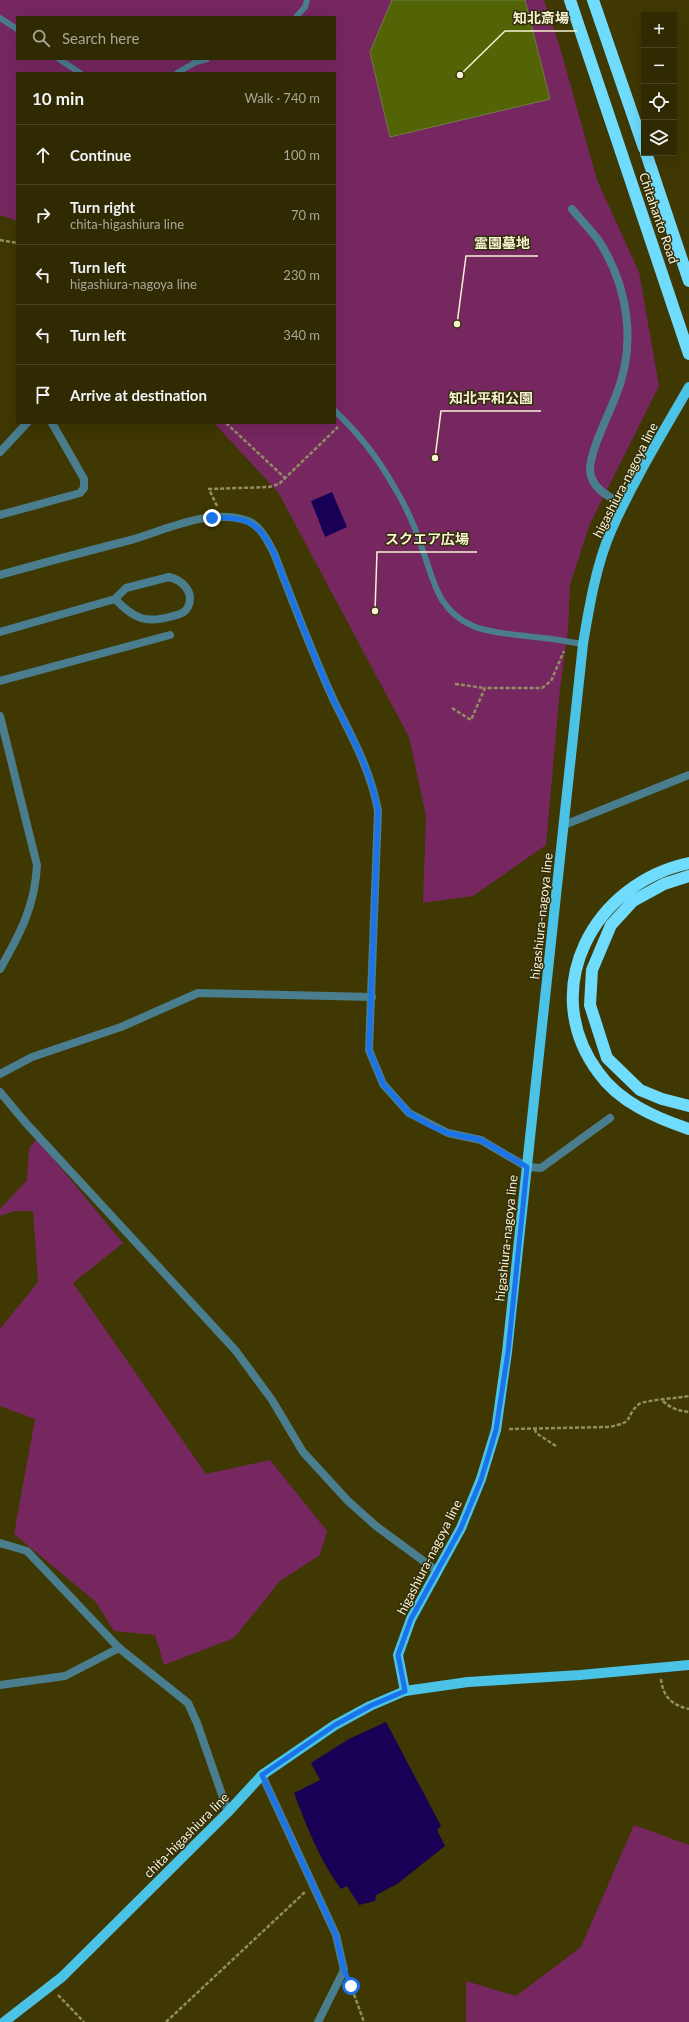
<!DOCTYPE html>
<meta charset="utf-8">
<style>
:root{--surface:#2f2a02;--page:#37320c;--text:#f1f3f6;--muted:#a7a799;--line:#4a4624}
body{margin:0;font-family:Lato,"Noto Sans JP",sans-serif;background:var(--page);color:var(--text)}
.controls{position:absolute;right:12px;top:12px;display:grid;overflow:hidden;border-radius:0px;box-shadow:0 4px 16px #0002}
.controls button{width:36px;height:36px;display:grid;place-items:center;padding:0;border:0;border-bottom:1px solid var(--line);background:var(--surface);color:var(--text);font:20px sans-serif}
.stop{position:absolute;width:12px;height:12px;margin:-9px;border:3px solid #1a73e8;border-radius:50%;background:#fff}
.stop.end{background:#1a73e8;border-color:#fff;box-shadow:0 1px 4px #0008}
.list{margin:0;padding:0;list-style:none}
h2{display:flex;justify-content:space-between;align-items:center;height:52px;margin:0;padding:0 16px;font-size:17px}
h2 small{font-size:13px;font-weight:400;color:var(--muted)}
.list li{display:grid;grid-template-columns:26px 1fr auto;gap:12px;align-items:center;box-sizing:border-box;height:60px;padding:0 16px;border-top:1px solid var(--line)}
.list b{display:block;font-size:15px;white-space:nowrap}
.list p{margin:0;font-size:13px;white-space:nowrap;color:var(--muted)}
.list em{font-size:13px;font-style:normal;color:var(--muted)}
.icon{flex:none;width:22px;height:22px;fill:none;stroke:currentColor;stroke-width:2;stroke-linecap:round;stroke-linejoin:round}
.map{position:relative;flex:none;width:689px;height:2022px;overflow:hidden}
.search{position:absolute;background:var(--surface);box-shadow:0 4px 16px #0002;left:16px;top:16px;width:320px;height:44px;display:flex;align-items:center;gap:10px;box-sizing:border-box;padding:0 14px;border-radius:0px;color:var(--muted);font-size:15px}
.panel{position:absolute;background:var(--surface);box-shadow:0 4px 16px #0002;left:16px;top:72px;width:320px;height:352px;border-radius:0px}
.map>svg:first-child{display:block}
</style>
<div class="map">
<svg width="689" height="2022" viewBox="0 0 689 2022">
<rect width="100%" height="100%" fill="#3f3803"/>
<g fill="#762760" fill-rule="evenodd">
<path d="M0 0H544L559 44 597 180 639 272 659 386 589 526 570 585 568 630 560 689 546 845 473 896 423 903 426 816 409 737 278 492 214 423H335V73H17V221L0 215ZM17 17H335V59H17Z"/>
<path d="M37 1139 123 1243 73 1283 206 1474 270 1460 327 1531 320 1555 280 1581 234 1638 164 1665 155 1635 114 1631 96 1602 14 1534 35 1419 0 1406V1329L38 1282 33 1211H14L0 1216V1209L27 1180 29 1148Z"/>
<path d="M634 1825 689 1845V2022H466V1981L516 1996 581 1947Z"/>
</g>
<g fill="#170056">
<path d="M332 492 347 527 325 537 311 501Z"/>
<path d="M386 1722 441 1826 437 1830 445 1846 397 1884 376 1895 375 1901 359 1905 347 1886 341 1889C319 1859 307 1827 294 1793L320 1780 311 1763 349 1739Z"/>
</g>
<path fill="#536407" stroke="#6f7e43" d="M392 0H525L550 99 390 137 370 52Z"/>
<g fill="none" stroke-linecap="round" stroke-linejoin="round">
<g stroke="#938d62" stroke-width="2.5" stroke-dasharray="4 2" stroke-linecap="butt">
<path d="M0 240 17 243"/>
<path d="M226 423 285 478"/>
<path d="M217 506 209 489 269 487 279 484 338 427"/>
<path d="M455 684 485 688"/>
<path d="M452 708 471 720 485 688H542L551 681 564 651"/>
<path d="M663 1401C670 1408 679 1411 689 1412"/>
<path d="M509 1429 608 1427C637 1422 623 1418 639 1404 645 1400 680 1398 689 1396"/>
<path d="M535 1429 536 1433 556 1446"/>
<path d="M661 1679C663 1697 672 1705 689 1709"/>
<path d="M350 1983 364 2022"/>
<path d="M58 1995 84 2022"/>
<path d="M166 2022 305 1892"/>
</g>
<g stroke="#4a7e8f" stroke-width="6">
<path d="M296 17 305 7 307 0"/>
<path d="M0 18 17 29"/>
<path d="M59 59 80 73"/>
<path d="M177 73 196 62 207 59"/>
<path d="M335 411C357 432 378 458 393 485 405 504 415 527 422 548 434 581 437 610 473 626 486 632 503 633 517 635 539 637 561 640 583 644"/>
</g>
<g stroke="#4a7e8f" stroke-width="8">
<path d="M572 209C580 219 591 230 599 241 629 288 637 346 615 398 608 416 590 451 590 470 591 489 610 497 624 505"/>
<path d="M0 452 27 423"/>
<path d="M0 515 80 493 84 488V479L52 423"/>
<path d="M0 575C42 563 84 552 127 541 164 531 209 507 248 521 261 526 268 542 274 553 293 603 312 653 334 701 352 737 371 771 378 811L369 1050 383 1084 409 1113 448 1133 481 1140 527 1167 541 1168 610 1118"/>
<path d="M0 632 115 599 126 588 169 577C182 580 195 592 188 607 185 613 179 615 173 616 146 624 134 619 115 599"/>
<path d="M0 681 170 635"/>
<path d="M0 716 37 865C35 906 20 934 0 969"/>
<path d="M564 825 689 775"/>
<path d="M0 1074 32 1057 121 1027 198 993 372 997"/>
<path d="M0 1092 25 1122 236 1351 272 1400 303 1452 348 1501 376 1526 437 1571"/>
<path d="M0 1543 27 1551 119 1648 188 1703 197 1723 228 1812"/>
<path d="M0 1685 65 1676 119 1648"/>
<path d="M262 1775 336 1935 344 1970 318 2022"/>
</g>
<g stroke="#4bc3e6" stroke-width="10">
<path d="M405 1691 398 1655 411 1619 461 1528 481 1479 496 1430 507 1352 583 644C589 608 596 565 611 531 633 481 662 434 689 387"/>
<path d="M4 2022 62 1977 228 1812 262 1775 335 1725 370 1706 405 1691 468 1682 580 1675 689 1665"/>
</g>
<g stroke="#6fdbfd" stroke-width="12">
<path d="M570 0 689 354"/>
<path d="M593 0 644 148"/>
<path d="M646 153 689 281"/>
<path d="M689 863C594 883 537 989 598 1072 619 1102 656 1118 689 1129"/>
<path d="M689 876 664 884 633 901 611 925 592 970 590 1005 607 1058 640 1090 662 1099 689 1106"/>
</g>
</g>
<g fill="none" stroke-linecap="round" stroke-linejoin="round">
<path stroke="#1a73e8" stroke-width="5" d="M212 518C247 516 259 522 274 553 293 603 312 653 334 701 352 737 371 771 378 811L369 1050 383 1084 409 1113 431 1126 448 1133 481 1140 527 1167 508 1352 496 1430 481 1480 461 1528 411 1619 398 1655 405 1691 370 1706 335 1725 262 1775 336 1935 344 1970 351 1986"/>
</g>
<g text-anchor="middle" stroke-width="3" stroke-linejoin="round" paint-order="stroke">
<g font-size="13" fill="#f6f2d2" stroke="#332e0b">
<text transform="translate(659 218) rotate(71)" y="5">Chitahanto Road</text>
<text transform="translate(625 480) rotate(-63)" y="5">higashiura-nagoya line</text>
<text transform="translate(541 916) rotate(-84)" y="5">higashiura-nagoya line</text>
<text transform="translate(506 1238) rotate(-84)" y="5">higashiura-nagoya line</text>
<text transform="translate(429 1557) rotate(-63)" y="5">higashiura-nagoya line</text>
<text transform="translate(186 1835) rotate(-45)" y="5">chita-higashiura line</text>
</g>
</g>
<path fill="none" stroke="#f6f2d2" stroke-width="1.5" d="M460 75L505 31H577M457 324L466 256H538M435 458L441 411H541M375 611L377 552H477"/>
<g fill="#f6f2d2" stroke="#332e0b" stroke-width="1.5">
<circle cx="460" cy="75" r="4"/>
<circle cx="457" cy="324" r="4"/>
<circle cx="435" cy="458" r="4"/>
<circle cx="375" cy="611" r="4"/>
</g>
<g font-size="14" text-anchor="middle" font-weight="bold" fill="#f6f2d2" stroke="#332e0b" stroke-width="3" stroke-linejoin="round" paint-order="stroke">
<text x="541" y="23">知北斎場</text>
<text x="502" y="248">霊園墓地</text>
<text x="491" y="403">知北平和公園</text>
<text x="427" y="544">スクエア広場</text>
</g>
</svg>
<div class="controls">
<button>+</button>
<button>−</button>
<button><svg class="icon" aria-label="locate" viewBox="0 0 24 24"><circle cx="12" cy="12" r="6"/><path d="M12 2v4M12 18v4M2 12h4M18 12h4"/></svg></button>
<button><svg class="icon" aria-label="layers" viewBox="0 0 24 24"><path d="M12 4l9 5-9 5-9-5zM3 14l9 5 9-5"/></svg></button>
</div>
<div class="stop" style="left:351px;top:1986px"></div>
<div class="stop end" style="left:212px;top:518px"></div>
<div class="search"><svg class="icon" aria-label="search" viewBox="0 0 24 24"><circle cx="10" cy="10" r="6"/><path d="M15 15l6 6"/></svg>Search here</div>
<section class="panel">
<h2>10 min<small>Walk · 740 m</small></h2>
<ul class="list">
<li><svg class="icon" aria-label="ahead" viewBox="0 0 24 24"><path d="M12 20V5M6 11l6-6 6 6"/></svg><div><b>Continue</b></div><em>100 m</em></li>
<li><svg class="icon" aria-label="right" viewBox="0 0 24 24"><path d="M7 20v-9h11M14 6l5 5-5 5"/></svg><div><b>Turn right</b><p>chita-higashiura line</p></div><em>70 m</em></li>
<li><svg class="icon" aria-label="left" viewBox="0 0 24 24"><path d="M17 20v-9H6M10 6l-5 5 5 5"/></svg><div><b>Turn left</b><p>higashiura-nagoya line</p></div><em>230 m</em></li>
<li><svg class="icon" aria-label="left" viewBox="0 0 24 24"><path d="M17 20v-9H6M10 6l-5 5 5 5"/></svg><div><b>Turn left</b></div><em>340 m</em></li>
<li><svg class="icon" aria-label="arrive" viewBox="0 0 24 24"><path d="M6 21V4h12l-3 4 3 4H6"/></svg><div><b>Arrive at destination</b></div></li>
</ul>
</section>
</div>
